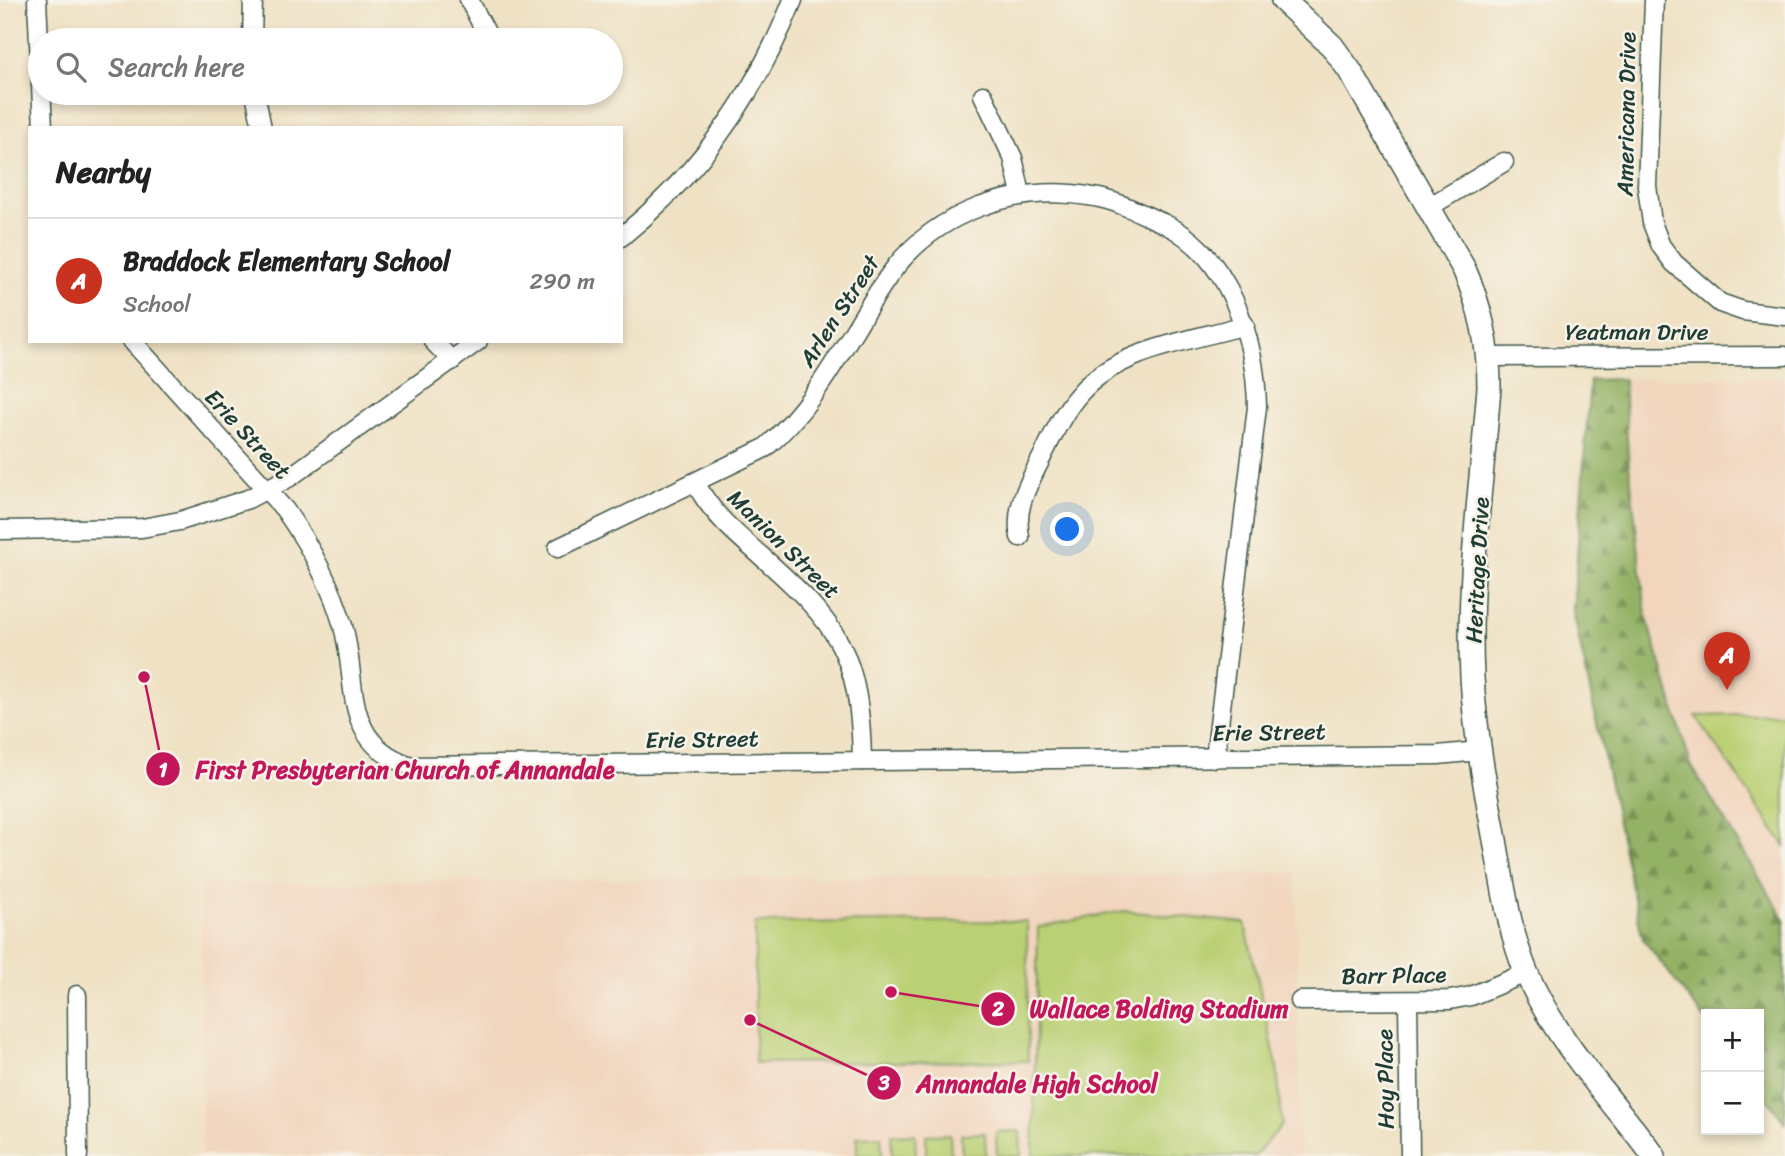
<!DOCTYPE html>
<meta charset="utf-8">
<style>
:root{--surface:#fff;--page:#f2f2f2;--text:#222;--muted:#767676;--line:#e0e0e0;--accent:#c8321e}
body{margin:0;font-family:Sriracha,sans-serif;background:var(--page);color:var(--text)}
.controls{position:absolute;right:21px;bottom:21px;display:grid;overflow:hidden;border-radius:0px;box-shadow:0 4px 10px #0003}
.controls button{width:63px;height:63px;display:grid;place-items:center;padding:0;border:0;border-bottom:2px solid var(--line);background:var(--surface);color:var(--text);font:35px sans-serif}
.you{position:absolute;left:1068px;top:530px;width:24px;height:24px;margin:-18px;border:5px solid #fff;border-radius:50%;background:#1a73e8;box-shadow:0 0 0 10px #1a73e833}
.badge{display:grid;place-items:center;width:46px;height:46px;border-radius:50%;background:var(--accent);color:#fff;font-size:23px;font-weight:700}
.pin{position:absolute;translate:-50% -58px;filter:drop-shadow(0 2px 4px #0008)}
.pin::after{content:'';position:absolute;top:37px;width:24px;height:21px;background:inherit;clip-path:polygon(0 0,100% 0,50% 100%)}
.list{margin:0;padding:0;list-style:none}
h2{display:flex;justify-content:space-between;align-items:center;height:91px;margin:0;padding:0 28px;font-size:30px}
h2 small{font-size:23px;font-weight:400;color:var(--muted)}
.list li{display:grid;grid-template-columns:46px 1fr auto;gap:21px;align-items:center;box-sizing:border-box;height:126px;padding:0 28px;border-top:2px solid var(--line)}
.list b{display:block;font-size:26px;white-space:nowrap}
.list p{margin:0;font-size:23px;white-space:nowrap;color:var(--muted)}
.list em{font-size:23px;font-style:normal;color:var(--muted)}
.icon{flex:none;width:38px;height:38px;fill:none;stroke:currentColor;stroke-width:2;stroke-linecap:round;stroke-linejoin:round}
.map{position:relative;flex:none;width:1785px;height:1156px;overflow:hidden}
.search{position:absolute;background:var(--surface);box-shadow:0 4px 10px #0003;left:28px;top:28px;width:595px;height:77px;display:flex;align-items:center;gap:18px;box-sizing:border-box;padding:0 24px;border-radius:38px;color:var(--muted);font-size:26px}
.panel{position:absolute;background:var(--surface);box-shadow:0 4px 10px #0003;left:28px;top:126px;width:595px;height:217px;border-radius:0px}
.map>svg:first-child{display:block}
</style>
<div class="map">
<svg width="1785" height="1156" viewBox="0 0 1785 1156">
<defs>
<pattern id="forest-firs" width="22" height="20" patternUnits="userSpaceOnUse" patternTransform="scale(1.75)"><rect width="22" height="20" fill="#94b266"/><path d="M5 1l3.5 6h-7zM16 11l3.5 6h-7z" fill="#789255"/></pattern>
</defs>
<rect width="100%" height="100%" fill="#f7f3e8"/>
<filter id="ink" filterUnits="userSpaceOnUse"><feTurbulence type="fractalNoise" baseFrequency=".0143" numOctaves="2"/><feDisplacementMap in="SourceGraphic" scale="14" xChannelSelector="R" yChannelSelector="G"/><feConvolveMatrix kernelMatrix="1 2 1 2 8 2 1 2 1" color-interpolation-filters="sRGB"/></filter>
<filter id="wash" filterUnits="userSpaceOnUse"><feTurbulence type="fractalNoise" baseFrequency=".00686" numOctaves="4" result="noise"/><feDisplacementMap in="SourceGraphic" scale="28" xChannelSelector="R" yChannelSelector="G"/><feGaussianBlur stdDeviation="1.57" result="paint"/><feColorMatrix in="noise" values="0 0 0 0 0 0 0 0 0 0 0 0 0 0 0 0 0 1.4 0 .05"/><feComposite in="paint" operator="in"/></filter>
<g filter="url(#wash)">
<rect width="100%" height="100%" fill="#efe1c3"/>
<g fill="#f1d5bd">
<path d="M1785 377V920L1691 765 1646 615 1628 456 1624 379Z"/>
<path d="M1296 873 1300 1156H202L201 884Z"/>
</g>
<path fill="url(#forest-firs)" stroke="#5a784d" stroke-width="2" d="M1624 379 1628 456 1646 615 1691 765 1785 920V1123L1759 1088V1014H1706V1021L1643 939 1641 931 1573 611 1590 380Z"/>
<g fill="#bbd074" stroke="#6d8654" stroke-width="2">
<path d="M1785 714V846L1696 716Z"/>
<path d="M1124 911 1245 923 1277 1066 1282 1125 1255 1156H1033L1038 927Z"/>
<path d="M1027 921 1028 1061 755 1063V923Z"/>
<path d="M1020 1131 1021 1156H997L996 1132Z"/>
<path d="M985 1133 986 1156H962L961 1134Z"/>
<path d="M915 1134 916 1156H892L891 1135Z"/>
<path d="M950 1134 951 1156H926V1135Z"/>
<path d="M881 1136 882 1156H857V1137Z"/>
</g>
</g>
<g filter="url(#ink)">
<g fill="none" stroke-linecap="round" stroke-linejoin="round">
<defs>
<g id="minor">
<path d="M37 0 43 128"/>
<path d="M469 0 490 40"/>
<path d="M1654 0 1647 186 1652 223 1661 246 1674 263 1720 303 1743 311 1785 316"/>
<path d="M252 40 253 0"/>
<path d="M255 93 262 128"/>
<path d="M983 95 1013 158 1021 194"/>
<path d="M1429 207 1504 162"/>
<path d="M621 237C700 173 756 94 793 0"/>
<path d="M132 341 285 510C310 546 331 583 343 626 359 684 340 742 411 766L1438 755 1479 751"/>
<path d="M433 341 452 361"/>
<path d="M1489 357 1785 356"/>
<path d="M696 484C712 514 735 533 760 555 839 625 860 653 862 761"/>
<path d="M0 530 142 528 180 521 248 499 290 477 478 341"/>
<path d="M1020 537C1014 507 1029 483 1042 457 1053 435 1063 412 1080 393 1118 349 1191 341 1245 325"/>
<path d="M558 548 765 448C820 401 848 335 888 277 934 211 1017 183 1094 197 1118 201 1140 213 1163 223 1229 254 1256 340 1257 407L1215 758"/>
<path d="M77 995 78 1156"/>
<path d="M1300 1001 1450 1000 1471 996 1526 973"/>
<path d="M1408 1001 1410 1156"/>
</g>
<path id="tertiary" d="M1283 0 1332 46 1350 71 1464 269C1481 308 1489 344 1489 387 1482 483 1467 581 1472 677 1475 732 1485 786 1495 840 1503 885 1509 932 1527 974 1556 1041 1610 1098 1654 1156"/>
</defs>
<use href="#minor" stroke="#3e5649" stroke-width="21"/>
<use href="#tertiary" stroke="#3e5649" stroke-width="26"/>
<use href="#minor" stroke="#fff" stroke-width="18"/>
<use href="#tertiary" stroke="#fff" stroke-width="23"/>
</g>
</g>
<g text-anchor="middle" stroke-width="5" stroke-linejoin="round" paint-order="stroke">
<g font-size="23" fill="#1f3d34" stroke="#f7f3e8">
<text transform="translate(1626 114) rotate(-89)" y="8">Americana Drive</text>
<text transform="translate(839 311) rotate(-57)" y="8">Arlen Street</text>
<text x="1637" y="340">Yeatman Drive</text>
<text transform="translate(248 434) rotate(47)" y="8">Erie Street</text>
<text transform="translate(784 544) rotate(44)" y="8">Manion Street</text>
<text transform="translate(1477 570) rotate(-87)" y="8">Heritage Drive</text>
<text transform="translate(1269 732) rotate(-1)" y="8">Erie Street</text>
<text transform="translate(702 739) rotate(-1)" y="8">Erie Street</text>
<text transform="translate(1394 975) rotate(-1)" y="8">Barr Place</text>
<text transform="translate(1385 1079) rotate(-91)" y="8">Hoy Place</text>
</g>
</g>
<path fill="none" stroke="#c2185b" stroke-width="2.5" d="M144 677L163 769M891 992L998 1009M750 1020L884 1083"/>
<g fill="#c2185b" stroke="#f7f3e8" stroke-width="2.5">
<circle cx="144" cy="677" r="7"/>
<circle cx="891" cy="992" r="7"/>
<circle cx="750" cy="1020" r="7"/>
<circle cx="163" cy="769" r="18"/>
<circle cx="998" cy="1009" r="18"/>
<circle cx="884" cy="1083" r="18"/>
</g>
<g font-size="21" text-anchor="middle" font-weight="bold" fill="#fff">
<text x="163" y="777">1</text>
<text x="998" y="1016">2</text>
<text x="884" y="1090">3</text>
</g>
<g font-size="24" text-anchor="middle" font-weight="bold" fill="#c2185b" stroke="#f7f3e8" stroke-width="5" stroke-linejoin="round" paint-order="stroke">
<text x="405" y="778">First Presbyterian Church of Annandale</text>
<text x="1159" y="1017">Wallace Bolding Stadium</text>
<text x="1037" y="1092">Annandale High School</text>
</g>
</svg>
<div class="controls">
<button>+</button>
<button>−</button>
</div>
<div class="you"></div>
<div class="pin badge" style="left:1727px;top:690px">A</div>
<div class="search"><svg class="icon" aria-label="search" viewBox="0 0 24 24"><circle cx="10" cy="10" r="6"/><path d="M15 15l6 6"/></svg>Search here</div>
<section class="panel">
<h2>Nearby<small></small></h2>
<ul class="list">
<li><span class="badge">A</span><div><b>Braddock Elementary School</b><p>School</p></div><em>290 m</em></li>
</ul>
</section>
</div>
